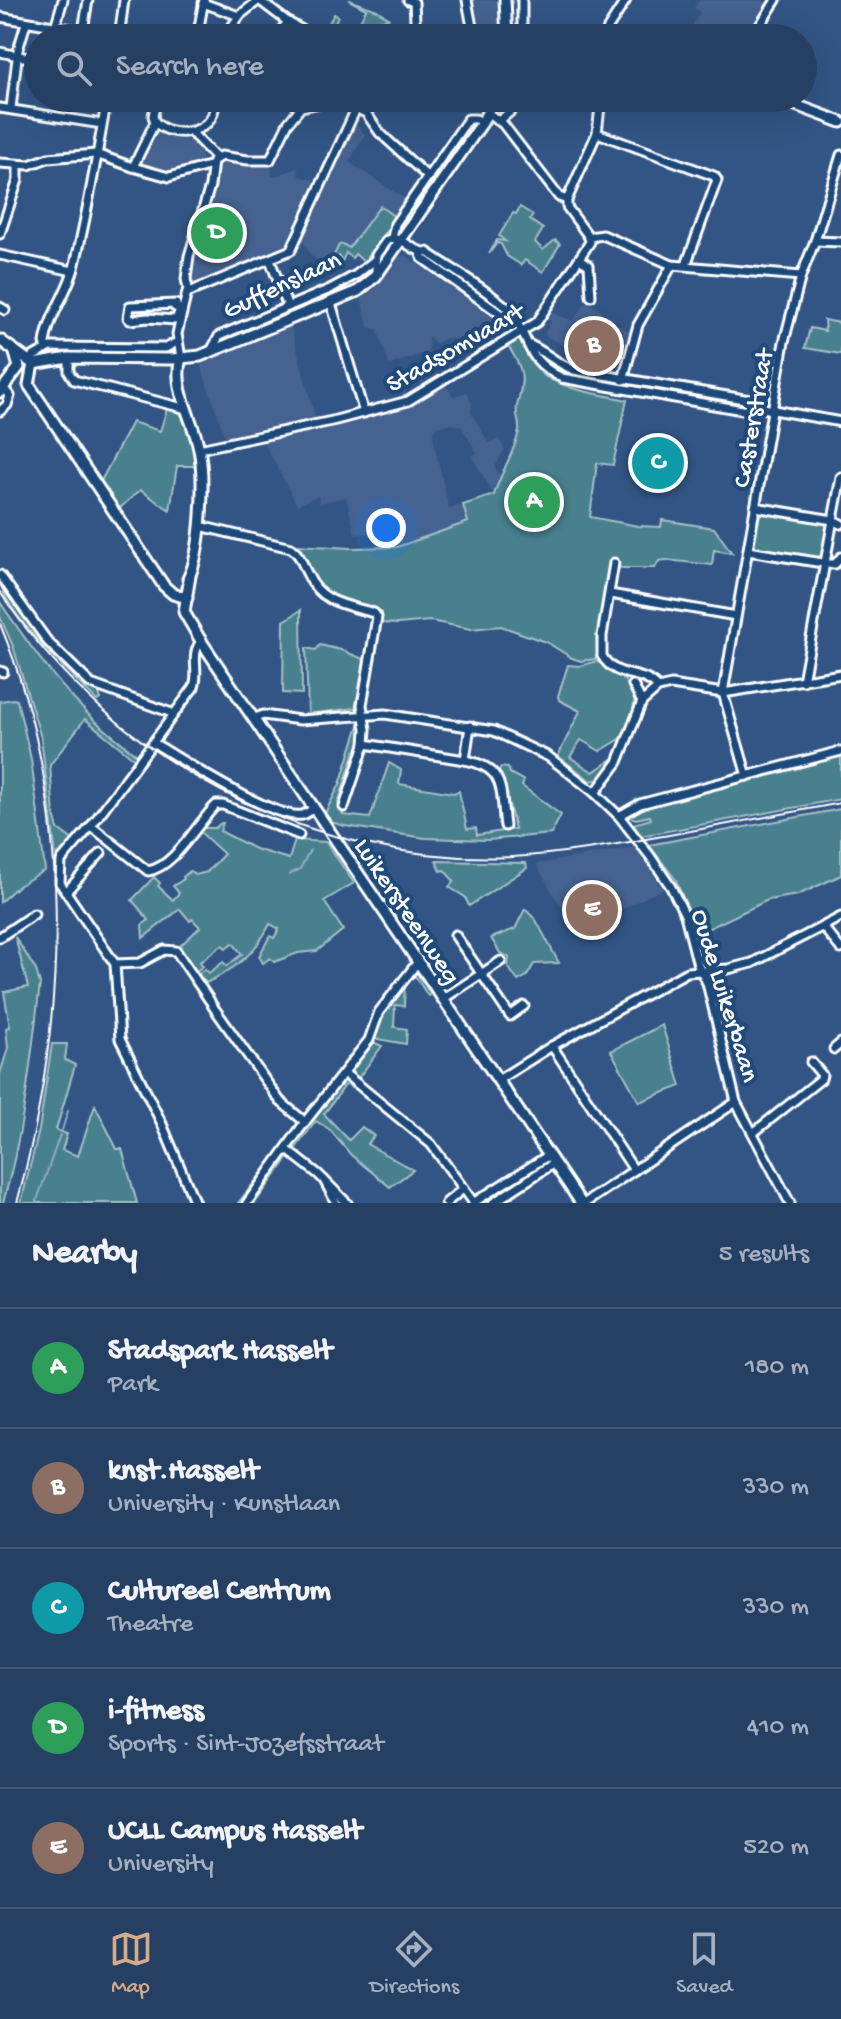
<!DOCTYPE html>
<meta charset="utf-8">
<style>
:root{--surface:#264064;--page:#2e476a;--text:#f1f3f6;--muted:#a4afbf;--line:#425978;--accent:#d6ab8b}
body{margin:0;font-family:"Gochi Hand",sans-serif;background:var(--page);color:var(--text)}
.you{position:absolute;left:386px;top:528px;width:28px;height:28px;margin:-20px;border:6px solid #fff;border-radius:50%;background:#1a73e8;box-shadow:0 0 0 12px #1a73e833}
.badge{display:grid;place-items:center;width:52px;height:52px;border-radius:50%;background:var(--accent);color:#fff;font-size:26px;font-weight:700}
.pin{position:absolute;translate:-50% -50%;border:4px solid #fff;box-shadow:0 2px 8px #0006}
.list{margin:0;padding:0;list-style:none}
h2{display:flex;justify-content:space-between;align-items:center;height:104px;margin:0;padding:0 32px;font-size:34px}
h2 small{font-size:26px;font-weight:400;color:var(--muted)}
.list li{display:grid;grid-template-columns:52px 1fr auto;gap:24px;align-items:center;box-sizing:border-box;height:120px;padding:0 32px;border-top:2px solid var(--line)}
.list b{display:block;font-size:30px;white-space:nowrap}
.list p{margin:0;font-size:26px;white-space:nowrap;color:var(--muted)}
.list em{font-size:26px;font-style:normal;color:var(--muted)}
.icon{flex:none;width:44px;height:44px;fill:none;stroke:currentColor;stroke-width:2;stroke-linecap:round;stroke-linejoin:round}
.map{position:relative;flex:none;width:841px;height:1203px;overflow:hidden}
.search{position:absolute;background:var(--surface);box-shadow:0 8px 32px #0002;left:24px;right:24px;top:24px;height:88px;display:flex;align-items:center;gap:20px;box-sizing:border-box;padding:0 28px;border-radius:44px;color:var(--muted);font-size:30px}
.sheet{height:704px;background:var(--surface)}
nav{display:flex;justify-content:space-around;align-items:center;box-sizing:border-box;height:112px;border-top:2px solid var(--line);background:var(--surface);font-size:22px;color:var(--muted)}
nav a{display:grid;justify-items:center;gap:4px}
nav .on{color:var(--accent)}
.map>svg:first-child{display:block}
</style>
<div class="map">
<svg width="841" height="1203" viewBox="0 0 841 1203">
<rect width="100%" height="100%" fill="#325585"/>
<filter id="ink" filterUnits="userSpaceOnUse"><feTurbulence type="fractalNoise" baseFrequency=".0125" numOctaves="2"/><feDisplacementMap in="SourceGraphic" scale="16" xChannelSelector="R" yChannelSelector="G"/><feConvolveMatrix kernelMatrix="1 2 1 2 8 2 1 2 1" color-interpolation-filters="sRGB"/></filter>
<g filter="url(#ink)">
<g fill="#456290">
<path d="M470 0H500L502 38H478Z"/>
<path d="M699 0H762L767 3 745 38H686L700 12 694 8Z"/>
<path d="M355 123 365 135 349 162 408 201 396 218 380 207 349 249 341 243 326 265 312 257 302 239Z"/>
<path d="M155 128 178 140 194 141 206 166 169 175 136 163Z"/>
<path d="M226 160 267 162 271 164 272 177 298 168 299 176 321 182 293 246 192 290 189 283 193 251 206 246 203 215 211 214 214 169Z"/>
<path d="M405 255 498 320 502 328 481 339 479 337 471 342 445 338 436 344 428 336 429 352 389 365 377 329 368 327 361 298 375 288 399 257Z"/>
<path d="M586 302 615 318 613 322 632 333 612 372 584 367 581 356 544 335 551 322 545 318 549 311 573 321Z"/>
<path d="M291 327 316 420 226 439 200 364Z"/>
<path d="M444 383 453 396 467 392 472 404 471 413 489 443 499 439 505 449 495 467 500 475 494 495 472 456 477 453 461 426 449 424 434 428 433 438 449 509 463 505 468 522 397 547 378 548 374 532 355 535 346 497 320 503 318 496 297 505 263 441 395 409Z"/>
<path d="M636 847 660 886 664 888 576 933 536 864Z"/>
</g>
<g fill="#4a808e" stroke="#a4c0c6" stroke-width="2">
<path d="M349 0 377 10 388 18C376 21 370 27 367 38H349L327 26 334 14 338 16 333 27 352 37 366 9Z"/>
<path d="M380 206 396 218 364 262 355 254 352 258 346 253 342 261 339 256 332 259 339 245 343 244 349 248Z"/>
<path d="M520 207 533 215 530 220 543 229 535 242 543 250 555 240 560 244 543 272 525 260 521 265 507 256 501 244 497 243 489 254 497 240 505 241 499 236 513 213 516 214Z"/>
<path d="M824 320 841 323V354L805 348 810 328 825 331Z"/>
<path d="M516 339C532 344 530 367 546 377 570 391 601 394 627 400L613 465 597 463 590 517 638 526 661 527 662 520 714 528 732 553 714 550 712 565 666 560 659 561 655 568H622L617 567V563L599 632V650L595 659 581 661 572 658 548 643 501 626 471 629 430 621 398 624 382 623C379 599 348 607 331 597 311 586 309 563 298 545L351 548 397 547 468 522 463 505 494 495C500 474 515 451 519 431 520 422 515 415 517 406 525 375 524 372 507 344Z"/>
<path d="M168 406 185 412 196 466H177L170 510 140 490 119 509 101 481 132 422 160 431Z"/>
<path d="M759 509 827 524 821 559 752 548Z"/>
<path d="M0 579 89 686 98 691 101 699 97 701C74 678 0 609 0 579Z"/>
<path d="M0 602C27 642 54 680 88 714 104 730 123 743 140 758L137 761 85 719 50 765 54 815 58 829 74 841 57 864 41 738 13 646 0 617Z"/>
<path d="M301 610 302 694 283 693 284 621Z"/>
<path d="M320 645 341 650 366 660 355 708 308 714 306 648 316 650Z"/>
<path d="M597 661 625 681 631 689 634 701 633 713 622 738 600 751 581 740 570 757 593 772 614 758 599 779 591 781 558 756 580 711 559 700 558 696 568 665 580 666Z"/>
<path d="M13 699 17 700 31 759 45 870 18 886 0 902V701Z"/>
<path d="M359 725 364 729 360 752 355 751 338 803 343 815 370 818 389 763 401 770 399 784 453 793 459 791 467 829 476 828 477 835 515 829 502 777 498 772 501 767 508 768 510 773 524 781 522 786 561 815 551 834 488 840 425 838 345 826 330 822 325 813 340 784Z"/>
<path d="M841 756V799L641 836 633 824 651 819 650 816 636 819 627 816 631 811 650 805Z"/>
<path d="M841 809V875L798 895 768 900 697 934 676 880 649 845Z"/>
<path d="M221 823H223L220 831 255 849 289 859 295 840 326 842 354 883 324 901 343 930 317 951 298 953 274 962 270 958 263 963 259 956 270 936 274 938 279 929 270 924C255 954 235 969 206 983L202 978 200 979 199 973 205 969 209 973 223 962 227 966 242 954 233 943 226 948 222 945 200 962 203 966 195 972 179 950 181 945 200 927 192 919 190 921 180 909 143 938 142 925 149 920 132 900 154 877 160 883 158 886 173 900 179 893 173 886 184 879 183 877 190 871 196 875 207 872 224 854 200 832 203 828H215Z"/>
<path d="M436 861 526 863 527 868 469 906 465 897 449 887 454 881 444 870 441 871Z"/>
<path d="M525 909 536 920 559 963 534 964 527 976 518 981 508 967 509 957 500 953 491 938 515 929Z"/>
<path d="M15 937 36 970 40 984C31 1058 24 1131 3 1203H0V1074L8 1048 6 1028 10 1027 4 992 28 987Z"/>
<path d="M416 972 431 994 428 996 416 977H412L405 984 404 1006 395 1005 394 1027 407 1029 406 1044 372 1038 384 1010 410 973Z"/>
<path d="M662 1025 681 1086 639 1102 611 1051Z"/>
<path d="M371 1041 382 1046 351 1088 347 1083 324 1114 349 1140 362 1127 374 1136 367 1144 413 1170 390 1187 351 1155 330 1130 316 1121 255 1203H238L343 1070Z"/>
<path d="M52 1044H67L65 1060 75 1065 56 1130 67 1134 62 1150 78 1156 95 1105 117 1149H122L137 1203H21L39 1130Z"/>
</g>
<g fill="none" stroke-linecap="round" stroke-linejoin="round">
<g stroke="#90acc7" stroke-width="2">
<path d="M289 875 300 869 310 850"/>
<path d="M62 1130 68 1111"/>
<path d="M36 1203 60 1135"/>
</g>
<defs>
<g id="minor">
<path d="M259 0 288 22 316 38"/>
<path d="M408 0 414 2 416 38"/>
<path d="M467 0 474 38"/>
<path d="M203 3 239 16"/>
<path d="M0 17 119 37"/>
<path d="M522 25V0"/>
<path d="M55 27 63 0"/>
<path d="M83 31 88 0"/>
<path d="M120 34 143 38"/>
<path d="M119 38 124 0"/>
<path d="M197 38 204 0"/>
<path d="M224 38 240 15 259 0"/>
<path d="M275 38 288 22"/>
<path d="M605 38 608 28 626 0"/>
<path d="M752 38 776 0"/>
<path d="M0 52 38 60"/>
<path d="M0 108 102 124"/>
<path d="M11 108 18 50 26 23"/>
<path d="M355 108 366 113 380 133 428 177"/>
<path d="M488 113 503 124 559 197 567 200V207L589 237"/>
<path d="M499 121 518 105 520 98"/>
<path d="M155 122C175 142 222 132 213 98"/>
<path d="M192 133 216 158"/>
<path d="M597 133 714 176 717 180 686 265"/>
<path d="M0 163 29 165 48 158 96 154 133 167 155 122 153 116 157 98"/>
<path d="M133 167 169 177 212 165"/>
<path d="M567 200 597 133 601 98"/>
<path d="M0 234 18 180V166"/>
<path d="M589 237 603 235 672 265 801 276"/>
<path d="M392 238 395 224 468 119H476L482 123"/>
<path d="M815 241 841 242"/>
<path d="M421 253 422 258 506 318 513 320"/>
<path d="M0 255 73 271"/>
<path d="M579 259 589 265 591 296"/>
<path d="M270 260 288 307"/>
<path d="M376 276V255L387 240C404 234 411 253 427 252 444 264 500 298 510 311 532 342 524 359 562 378L748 411 757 407 841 422"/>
<path d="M187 293 291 250 361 98"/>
<path d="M331 303 364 413"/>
<path d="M176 304 175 307 180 309 176 320 148 318 130 320 128 318 130 306Z"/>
<path d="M0 307 5 310"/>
<path d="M45 343C49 315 67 294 74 268 88 212 97 155 107 98"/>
<path d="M530 345C546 352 557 364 574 370L750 400 757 407"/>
<path d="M210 353 219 336 330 289 356 275 376 259"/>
<path d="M69 358V372L74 380 187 409"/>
<path d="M181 358 177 334 188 288 186 279 189 256 210 186 213 161 221 156 248 160H270L288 123 301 107 325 102 357 104"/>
<path d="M27 360 50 347 166 348 177 342"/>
<path d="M623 380 638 325 672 265"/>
<path d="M0 411 7 405 10 396 4 388"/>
<path d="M199 449 332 421 408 401 537 322 590 242 589 237"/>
<path d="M755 507 833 520 841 524"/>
<path d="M200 526 291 548C301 555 302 564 308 575 320 603 347 605 374 613L377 617 362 705 366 729 365 744 344 807"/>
<path d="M748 551 829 564H835L841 557"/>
<path d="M614 563 602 636V656C617 681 642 669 658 688"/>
<path d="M0 575 48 642 91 684 172 713"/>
<path d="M610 594 736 616"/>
<path d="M0 671 3 672"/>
<path d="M803 681 841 477"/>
<path d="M633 685 642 702"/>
<path d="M253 719 263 715 300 720 385 714 494 731 549 757 595 793 619 816 650 856 671 887 685 915 698 965 707 983 736 1102 790 1203"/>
<path d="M154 743C180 759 274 820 302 815 306 814 310 811 313 809"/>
<path d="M365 744 465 760C507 768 500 791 505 826"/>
<path d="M465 760 470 726"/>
<path d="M747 776 723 693 784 342 801 276 815 241 841 155"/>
<path d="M595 793 618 762 642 702 658 688 671 685 723 693 841 674"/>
<path d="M619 816 640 804 841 751"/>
<path d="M91 826 148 871C175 867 197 823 216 805H223L299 835"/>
<path d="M66 892 101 853"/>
<path d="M823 927 841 949"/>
<path d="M455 935 510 1016 524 1006"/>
<path d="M0 937 34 914"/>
<path d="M115 964 140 963 164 950 176 951 210 1001"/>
<path d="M443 999 501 961"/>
<path d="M212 1005 280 1101 305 1122"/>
<path d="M552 1046 634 1170"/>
<path d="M834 1049 841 1043"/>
<path d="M344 1073 431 1144 474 1203"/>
<path d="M498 1080 552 1046 687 972 728 969 752 963 841 917"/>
<path d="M753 1133 821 1079 822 1075 811 1062"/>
<path d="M286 1149 318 1174 347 1203"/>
<path d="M324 1180 336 1203"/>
<path d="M195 1203 162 1124 120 1039 115 964 60 883 61 861 91 826 194 687C200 670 189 655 202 640"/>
<path d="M247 1203 305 1122 369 1040 379 1012 417 963"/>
<path d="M446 1203 464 1188"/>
<path d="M473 1203 549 1155"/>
<path d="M493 1203 554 1163"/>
<path d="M585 1203 736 1102"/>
</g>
<g id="major">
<path d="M505 0 507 38"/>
<path d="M777 98 841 122"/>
<path d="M0 340 33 364"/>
<path d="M181 358C172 389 193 418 199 449 205 479 202 552 188 579"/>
<path d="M33 364 69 358 172 359 200 356 358 291 376 276 482 123 494 98"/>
<path d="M33 364 29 385 164 586 173 594 187 598"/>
<path d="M0 392 19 367 14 350"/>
<path d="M190 576 184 612 201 641 581 1203"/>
</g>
</defs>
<use href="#minor" stroke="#fff" stroke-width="13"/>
<use href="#major" stroke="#fff" stroke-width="15"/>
<use href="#minor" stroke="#1f4a7a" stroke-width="7"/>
<use href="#major" stroke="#1f4a7a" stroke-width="9"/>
<g stroke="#fff" stroke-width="2">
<path d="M0 592C112 761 309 866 513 857 566 854 617 844 669 835 726 824 784 814 841 803"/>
<path d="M0 624C75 805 68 1017 17 1203"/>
</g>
</g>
</g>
<g text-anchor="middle" stroke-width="8" stroke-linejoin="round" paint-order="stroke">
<g font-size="26" fill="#fff" stroke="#1f4a7a">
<text transform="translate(281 283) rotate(-25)" y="9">Guffenslaan</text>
<text transform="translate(454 346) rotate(-30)" y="9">Stadsomvaart</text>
<text transform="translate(751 418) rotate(-80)" y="9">Casterstraat</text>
<text transform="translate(409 910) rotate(56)" y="9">Luikersteenweg</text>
<text transform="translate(727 995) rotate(73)" y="9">Oude Luikerbaan</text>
</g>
</g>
</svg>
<div class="you"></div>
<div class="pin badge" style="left:534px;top:502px;background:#2e9e5b">A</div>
<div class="pin badge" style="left:594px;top:346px;background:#8d6e63">B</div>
<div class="pin badge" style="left:658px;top:463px;background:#0f9aa8">C</div>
<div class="pin badge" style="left:217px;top:233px;background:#2e9e5b">D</div>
<div class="pin badge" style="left:592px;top:910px;background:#8d6e63">E</div>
<div class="search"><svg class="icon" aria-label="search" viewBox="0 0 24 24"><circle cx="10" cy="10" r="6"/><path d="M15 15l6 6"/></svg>Search here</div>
</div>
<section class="sheet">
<h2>Nearby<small>5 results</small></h2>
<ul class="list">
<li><span class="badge" style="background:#2e9e5b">A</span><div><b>Stadspark Hasselt</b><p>Park</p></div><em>180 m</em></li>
<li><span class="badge" style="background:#8d6e63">B</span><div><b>knst.Hasselt</b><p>University · Kunstlaan</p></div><em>330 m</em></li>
<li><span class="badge" style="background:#0f9aa8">C</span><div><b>Cultureel Centrum</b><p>Theatre</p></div><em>330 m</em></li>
<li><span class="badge" style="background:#2e9e5b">D</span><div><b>i-fitness</b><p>Sports · Sint-Jozefsstraat</p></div><em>410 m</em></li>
<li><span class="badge" style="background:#8d6e63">E</span><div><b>UCLL Campus Hasselt</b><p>University</p></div><em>520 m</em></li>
</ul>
</section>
<nav>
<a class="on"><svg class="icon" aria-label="map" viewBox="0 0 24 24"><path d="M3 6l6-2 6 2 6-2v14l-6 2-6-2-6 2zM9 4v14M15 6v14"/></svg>Map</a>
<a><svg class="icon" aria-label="directions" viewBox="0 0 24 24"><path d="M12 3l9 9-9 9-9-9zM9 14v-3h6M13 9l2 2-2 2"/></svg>Directions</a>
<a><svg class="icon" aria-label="saved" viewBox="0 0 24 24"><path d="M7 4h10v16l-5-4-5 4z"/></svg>Saved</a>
</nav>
